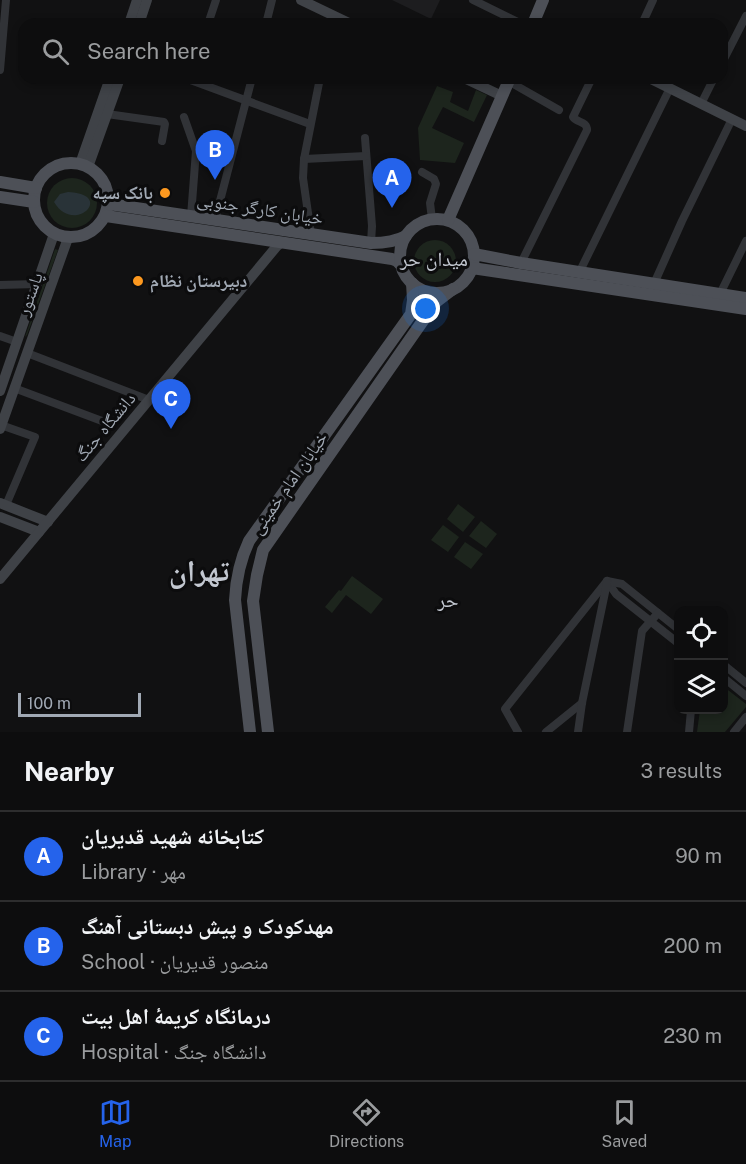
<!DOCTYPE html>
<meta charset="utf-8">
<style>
:root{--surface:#0d0d0e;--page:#1b1b1c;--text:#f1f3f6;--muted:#9a9c9e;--line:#2d2d2e;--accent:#2563eb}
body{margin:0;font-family:"Public Sans","Noto Naskh Arabic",sans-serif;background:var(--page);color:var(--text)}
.controls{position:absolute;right:18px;bottom:18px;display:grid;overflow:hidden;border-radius:12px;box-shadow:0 3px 9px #0003}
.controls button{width:54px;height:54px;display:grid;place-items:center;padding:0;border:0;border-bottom:2px solid var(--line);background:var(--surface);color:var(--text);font:30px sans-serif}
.scale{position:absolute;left:18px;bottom:15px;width:123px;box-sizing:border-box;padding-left:6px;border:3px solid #a1a9b4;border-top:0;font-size:16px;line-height:21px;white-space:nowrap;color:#a1a9b4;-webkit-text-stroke:4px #0c0c0d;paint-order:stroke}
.you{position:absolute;left:426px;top:309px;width:21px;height:21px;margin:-15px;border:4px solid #fff;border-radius:50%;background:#1a73e8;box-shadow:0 0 0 9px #1a73e833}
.badge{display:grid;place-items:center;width:39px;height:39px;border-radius:50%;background:var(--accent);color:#fff;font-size:20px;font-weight:700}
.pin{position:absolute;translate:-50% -50px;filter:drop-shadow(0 2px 3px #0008)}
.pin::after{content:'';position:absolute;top:32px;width:21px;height:18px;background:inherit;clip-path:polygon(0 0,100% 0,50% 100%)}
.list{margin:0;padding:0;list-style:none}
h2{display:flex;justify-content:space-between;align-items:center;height:78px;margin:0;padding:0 24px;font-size:26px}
h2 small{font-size:20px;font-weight:400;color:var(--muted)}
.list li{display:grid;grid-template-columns:39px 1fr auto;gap:18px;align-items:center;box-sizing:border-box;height:90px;padding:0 24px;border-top:2px solid var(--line)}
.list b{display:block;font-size:22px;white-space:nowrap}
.list p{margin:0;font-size:20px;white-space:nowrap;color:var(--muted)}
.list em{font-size:20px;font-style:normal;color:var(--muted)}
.icon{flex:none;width:33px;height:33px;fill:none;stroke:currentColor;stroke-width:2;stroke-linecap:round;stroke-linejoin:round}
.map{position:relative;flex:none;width:746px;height:732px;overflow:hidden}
.search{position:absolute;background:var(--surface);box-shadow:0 3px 9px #0003;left:18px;right:18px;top:18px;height:66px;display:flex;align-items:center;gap:15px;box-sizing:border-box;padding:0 21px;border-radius:18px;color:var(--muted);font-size:22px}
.sheet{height:348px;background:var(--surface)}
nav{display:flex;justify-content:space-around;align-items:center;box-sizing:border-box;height:84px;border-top:2px solid var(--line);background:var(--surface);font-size:16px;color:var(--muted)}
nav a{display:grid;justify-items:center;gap:3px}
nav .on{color:var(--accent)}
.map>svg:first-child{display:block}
</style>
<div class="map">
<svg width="746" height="732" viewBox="0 0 746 732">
<rect width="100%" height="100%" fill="#111112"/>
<path fill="#1d1d1f" d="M392 0H440L431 19Z"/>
<g fill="#1d251d">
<path d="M437 86 453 92 450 102 468 111 476 90 487 95 474 122 443 107 432 128 464 143 455 163 420 160 418 128Z"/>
<circle cx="72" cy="203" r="25"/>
<circle cx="435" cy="261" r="21"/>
<path d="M55 249 58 250 27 335 25 337Z"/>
<path d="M458 504 475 517 463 532 447 519Z"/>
<path d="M481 521 497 534 486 548 469 536Z"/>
<path d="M443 525 459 537 448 552 431 540Z"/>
<path d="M465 542 483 554 471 569 454 557Z"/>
<path d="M352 576 383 599 371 614 346 595 332 613 325 607 339 590 341 591Z"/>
<path d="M724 687 746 704V707L725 732H697L700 710H724Z"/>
</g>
<path fill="#293338" d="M68 192C116 194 74 236 54 202L60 194Z"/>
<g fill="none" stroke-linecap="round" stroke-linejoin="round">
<g stroke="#313337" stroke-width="8">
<path d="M473 0 522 24"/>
<path d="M208 24 216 0"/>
<path d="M266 24 272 0"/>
<path d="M642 24 653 0"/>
<path d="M722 63 746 16"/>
<path d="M0 70 6 0"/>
<path d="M185 78 310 124"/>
<path d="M508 81 559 110"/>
<path d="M701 104 714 78"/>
<path d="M107 114 164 122 165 124 162 141"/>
<path d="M184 117 196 151 191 216"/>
<path d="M365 138 372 226 371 243"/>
<path d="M304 159 366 156"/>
<path d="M422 172 434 179 436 184 430 203 432 219"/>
<path d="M215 220 252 78"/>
<path d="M311 234 303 178 304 159 320 78"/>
<path d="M521 263 587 130C587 121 577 123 573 117L592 78"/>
<path d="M579 273 670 88"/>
<path d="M0 285 37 284"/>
<path d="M653 286 682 221 732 119"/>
<path d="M720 294 746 241"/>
<path d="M0 336 17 342"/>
<path d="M27 353 149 400"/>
<path d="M14 388 110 424"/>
<path d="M1 425 35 437 6 505"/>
<path d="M607 581 616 594 678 643"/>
<path d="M607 581 622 584 678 629"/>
<path d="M724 665 746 683"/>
<path d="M724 678 746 696"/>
<path d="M518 732 505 709 607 581"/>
<path d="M546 732 582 703"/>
<path d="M578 732 582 703 607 583"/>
<path d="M627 732 642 631 658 613"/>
<path d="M689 732 691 710"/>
<path d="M734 732 746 717"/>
</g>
<g stroke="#3f4247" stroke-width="10">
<path d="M301 0 351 24"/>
<path d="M129 24 137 0"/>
<path d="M139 24 147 0"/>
<path d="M464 78 502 96"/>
<path d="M649 78 746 126"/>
<path d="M80 164 110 78"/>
<path d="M88 167 120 78"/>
<path d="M0 391 54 234"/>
<path d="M0 429 68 238"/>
<path d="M0 503 48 522"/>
<path d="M0 517 39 532"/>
<path d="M0 579 277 246 282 242"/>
</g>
<g stroke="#4d5057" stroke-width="12">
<path d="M533 24 543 0"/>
<circle cx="71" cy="200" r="37"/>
<path d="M0 182 36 188"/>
<path d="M0 197 34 202"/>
<path d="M109 204 371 243C383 243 395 242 406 236"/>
<path d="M106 216 392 259 397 261 402 266"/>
<circle cx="437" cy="256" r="37"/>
<path d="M448 220 510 78"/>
<path d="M474 254 521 263 746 298"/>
<path d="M472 268 746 309"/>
<path d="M250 732 235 600C236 579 240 560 249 541L411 314 413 300 412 283"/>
<path d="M268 732 253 601 257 575 263 550 436 302 453 289"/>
</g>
</g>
<g fill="#fc981f" stroke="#0c0c0d" stroke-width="2">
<circle cx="165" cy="193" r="6"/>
<circle cx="138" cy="281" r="6"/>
</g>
<g text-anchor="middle" stroke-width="6" stroke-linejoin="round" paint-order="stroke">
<g font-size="18" font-weight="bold" fill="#a1a9b4" stroke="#0c0c0d" text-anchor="end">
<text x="153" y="199">بانک سپه</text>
<text x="150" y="287" text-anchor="start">دبیرستان نظام</text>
</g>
<g font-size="18" fill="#a1a9b4" stroke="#0c0c0d">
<text transform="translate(260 209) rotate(9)" y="6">خیابان کارگر جنوبی</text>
<text transform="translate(30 294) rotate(-70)" y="6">پاستور</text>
<text transform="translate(105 427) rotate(-50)" y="6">دانشگاه جنگ</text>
<text transform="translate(289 483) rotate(-55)" y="6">خیابان امام خمینی</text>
</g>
<g font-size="20" fill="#c2c7d0" stroke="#0c0c0d">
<text x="434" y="266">میدان حر</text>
<text x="448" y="607">حر</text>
</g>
<g font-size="30" font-weight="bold" fill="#c2c7d0" stroke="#0c0c0d">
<text x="199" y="581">تهران</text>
</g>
</g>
</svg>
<div class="controls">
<button><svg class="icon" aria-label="locate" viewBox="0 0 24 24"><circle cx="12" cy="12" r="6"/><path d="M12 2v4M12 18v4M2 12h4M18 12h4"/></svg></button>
<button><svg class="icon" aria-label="layers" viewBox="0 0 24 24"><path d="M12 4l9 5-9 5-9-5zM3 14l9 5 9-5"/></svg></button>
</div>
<div class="scale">100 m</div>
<div class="you"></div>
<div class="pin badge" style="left:392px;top:208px">A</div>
<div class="pin badge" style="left:215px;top:180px">B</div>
<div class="pin badge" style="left:171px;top:429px">C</div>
<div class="search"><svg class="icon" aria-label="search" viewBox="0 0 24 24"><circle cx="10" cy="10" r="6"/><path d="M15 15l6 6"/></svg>Search here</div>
</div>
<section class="sheet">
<h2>Nearby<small>3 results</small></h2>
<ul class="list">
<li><span class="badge">A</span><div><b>کتابخانه شهید قدیریان</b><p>Library · مهر</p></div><em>90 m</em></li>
<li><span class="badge">B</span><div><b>مهدکودک و پیش دبستانی آهنگ</b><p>School · منصور قدیریان</p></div><em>200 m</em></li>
<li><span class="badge">C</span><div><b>درمانگاه کریمهٔ اهل بیت</b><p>Hospital · دانشگاه جنگ</p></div><em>230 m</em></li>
</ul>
</section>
<nav>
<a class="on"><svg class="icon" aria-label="map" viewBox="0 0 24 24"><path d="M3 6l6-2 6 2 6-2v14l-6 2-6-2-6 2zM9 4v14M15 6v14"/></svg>Map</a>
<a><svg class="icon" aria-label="directions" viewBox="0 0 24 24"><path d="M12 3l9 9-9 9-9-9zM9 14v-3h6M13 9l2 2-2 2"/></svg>Directions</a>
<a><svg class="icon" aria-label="saved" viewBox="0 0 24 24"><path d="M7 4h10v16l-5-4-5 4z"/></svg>Saved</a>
</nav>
